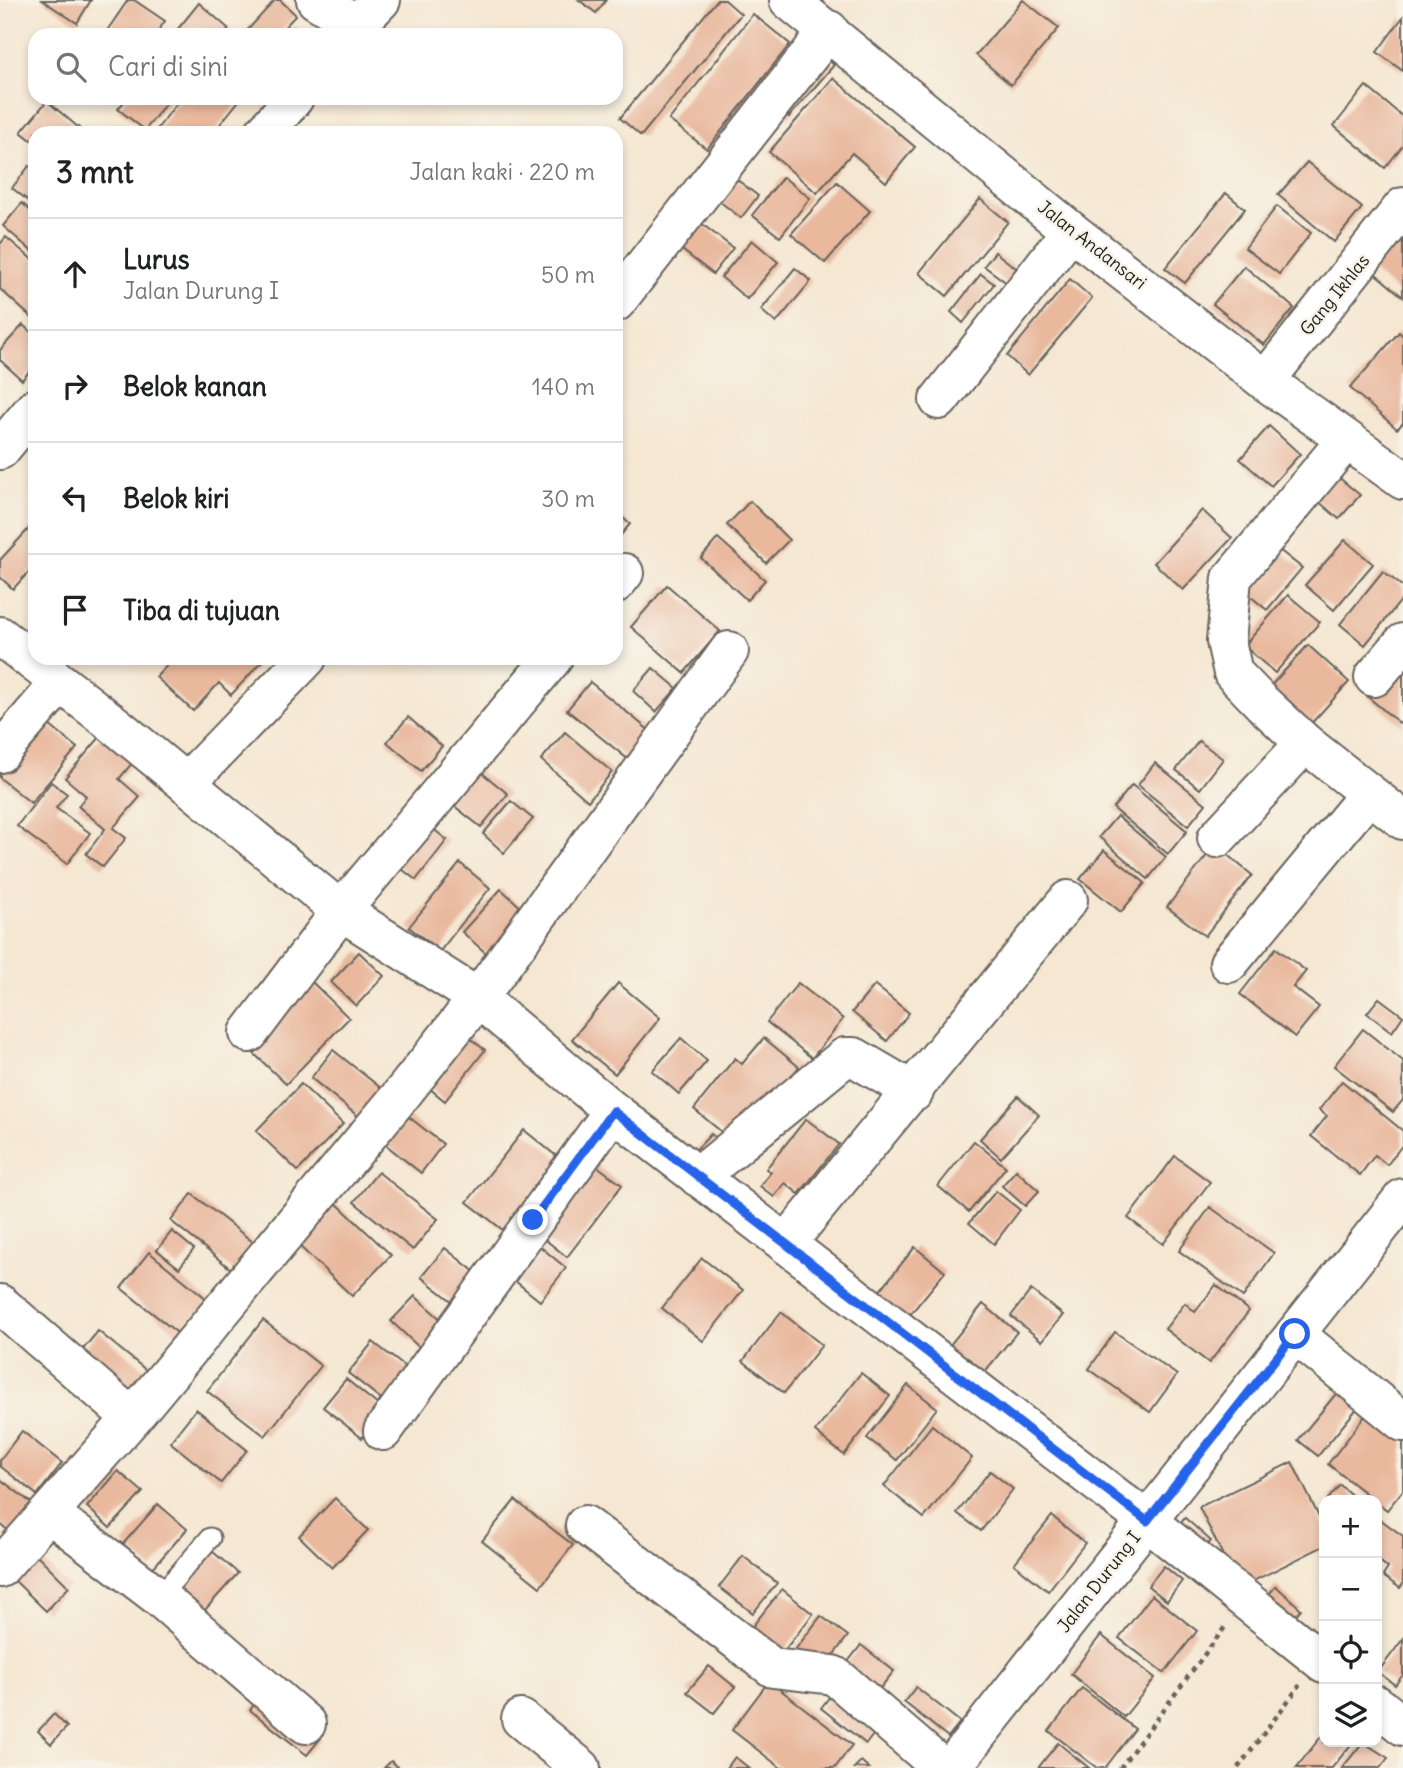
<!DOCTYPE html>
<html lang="id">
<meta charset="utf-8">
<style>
:root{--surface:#fff;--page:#f6f6f6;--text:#202124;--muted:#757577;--line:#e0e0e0}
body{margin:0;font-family:Delius,sans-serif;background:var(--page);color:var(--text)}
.controls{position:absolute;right:21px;bottom:21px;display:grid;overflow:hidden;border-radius:14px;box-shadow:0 4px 10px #0003}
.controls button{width:63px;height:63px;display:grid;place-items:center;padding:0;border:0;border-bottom:2px solid var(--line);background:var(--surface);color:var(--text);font:35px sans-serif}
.stop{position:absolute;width:21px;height:21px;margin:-16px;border:5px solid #2563eb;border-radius:50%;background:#fff}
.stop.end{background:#2563eb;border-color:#fff;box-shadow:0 2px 7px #0008}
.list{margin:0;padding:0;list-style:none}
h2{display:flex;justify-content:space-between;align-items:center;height:91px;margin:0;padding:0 28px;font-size:30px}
h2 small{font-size:23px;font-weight:400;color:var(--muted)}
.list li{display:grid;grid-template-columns:46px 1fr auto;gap:21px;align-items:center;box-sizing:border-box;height:112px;padding:0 28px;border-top:2px solid var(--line)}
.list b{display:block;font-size:26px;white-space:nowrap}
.list p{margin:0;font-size:23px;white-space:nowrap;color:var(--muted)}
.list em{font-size:23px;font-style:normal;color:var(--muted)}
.icon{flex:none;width:38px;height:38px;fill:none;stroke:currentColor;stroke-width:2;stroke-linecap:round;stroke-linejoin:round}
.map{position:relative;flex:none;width:1403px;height:1768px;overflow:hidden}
.search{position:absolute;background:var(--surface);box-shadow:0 4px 10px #0003;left:28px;top:28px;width:595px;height:77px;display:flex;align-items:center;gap:18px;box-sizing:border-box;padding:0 24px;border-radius:21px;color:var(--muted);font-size:26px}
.panel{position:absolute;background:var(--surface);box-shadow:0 4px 10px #0003;left:28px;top:126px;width:595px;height:539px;border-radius:21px}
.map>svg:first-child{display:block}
</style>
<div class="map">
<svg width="1403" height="1768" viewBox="0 0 1403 1768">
<rect width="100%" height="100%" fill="#f7f3e8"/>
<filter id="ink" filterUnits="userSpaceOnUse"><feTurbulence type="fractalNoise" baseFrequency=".0143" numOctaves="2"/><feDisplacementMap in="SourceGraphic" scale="14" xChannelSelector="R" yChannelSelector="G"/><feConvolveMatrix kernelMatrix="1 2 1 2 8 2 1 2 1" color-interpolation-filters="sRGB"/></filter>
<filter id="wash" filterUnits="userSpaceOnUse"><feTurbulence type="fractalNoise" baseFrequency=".00686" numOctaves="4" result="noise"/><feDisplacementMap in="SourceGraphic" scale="28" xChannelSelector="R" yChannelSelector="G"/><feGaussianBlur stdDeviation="1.57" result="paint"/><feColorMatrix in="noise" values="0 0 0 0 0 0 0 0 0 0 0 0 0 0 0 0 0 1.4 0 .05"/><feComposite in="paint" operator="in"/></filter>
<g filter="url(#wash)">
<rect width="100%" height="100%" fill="#f5e7d2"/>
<g id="blocks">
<g fill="#e9b89d">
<path d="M42 0H91L77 23Z"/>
<path d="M128 0H134L165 21 155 35H104Z"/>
<path d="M275 0H280L296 15 277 35H243Z"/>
<path d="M579 0H606L596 13Z"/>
<path d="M717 0H725L741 14 641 136 620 118Z"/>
<path d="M1023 0 1059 28 1011 85 976 55Z"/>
<path d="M199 3 229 29 224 35H173Z"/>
<path d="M753 14 790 44 707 149 669 120Z"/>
<path d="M1403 17V71L1377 52Z"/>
<path d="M294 27 303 35H287Z"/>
<path d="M823 55 834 65 789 117 777 107Z"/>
<path d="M833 78 915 147 886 182 852 153 817 193 769 152Z"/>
<path d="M1366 86 1403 117V145L1385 168 1334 126Z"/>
<path d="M127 98H170L145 130 118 109Z"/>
<path d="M181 98H241L213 133H154Z"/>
<path d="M47 101 85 133H35V143L21 132Z"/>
<path d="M1307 162 1362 208 1334 242 1278 195Z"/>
<path d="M29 166 35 170V206L12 188Z"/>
<path d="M726 171 758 196 741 218 709 193Z"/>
<path d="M783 177 810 198 780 237 752 215Z"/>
<path d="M837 182 870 211 825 263 791 234Z"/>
<path d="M1226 193 1245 209 1185 283 1165 268Z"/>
<path d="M980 199 1008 222 947 296 919 273Z"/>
<path d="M22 203 35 215V254L3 226Z"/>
<path d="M1277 206 1311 233 1279 274 1245 248Z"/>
<path d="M693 217 733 248 713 274 673 243Z"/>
<path d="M1392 230 1403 239V297L1364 264Z"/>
<path d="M6 237 35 262V313L31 317 0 289V244Z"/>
<path d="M752 240 778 262 747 299 721 277Z"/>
<path d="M995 252 1017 269 1007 283 984 266Z"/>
<path d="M1244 266 1294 308 1264 345 1213 304Z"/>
<path d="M795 268 811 281 776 323 761 310Z"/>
<path d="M981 274 994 284 963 323 951 312Z"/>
<path d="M1070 279 1092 298 1028 375 1007 356Z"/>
<path d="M23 325 35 336V365L22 380 0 360V350Z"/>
<path d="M1399 332 1403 336V423L1397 429 1350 388Z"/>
<path d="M1269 426 1300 454 1271 486 1240 459Z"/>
<path d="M1331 471 1360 495 1339 519 1310 494Z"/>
<path d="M750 501 789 540 766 563 727 525Z"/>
<path d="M1202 510 1232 538 1183 590 1154 563Z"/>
<path d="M616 512 630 524 616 541Z"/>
<path d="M35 522V565L13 589 0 577V560Z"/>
<path d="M718 538 765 580 747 600 701 558Z"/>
<path d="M1345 540 1373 564 1334 610 1305 585Z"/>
<path d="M1273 545 1302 568 1267 610 1238 586Z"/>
<path d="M1383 571 1403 587V598L1365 645 1340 624Z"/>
<path d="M667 585 720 631 684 673 631 627Z"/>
<path d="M1288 595 1320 622 1275 673 1244 646Z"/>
<path d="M1308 645 1349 682 1308 727 1267 690Z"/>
<path d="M174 658H265L231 695 219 683 193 711 156 677Z"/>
<path d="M1398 660 1403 664V726L1368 697Z"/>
<path d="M653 668 677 688 656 712 633 691Z"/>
<path d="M590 682 651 732 629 760 567 710Z"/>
<path d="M408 717 442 746 421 771 387 742Z"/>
<path d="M43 720 77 748 31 803 0 778V757Z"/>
<path d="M565 732 612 772 588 801 541 760Z"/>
<path d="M101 736 133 762 119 779 140 797 113 828 126 838 103 867 86 854 105 829 78 806 86 796 65 778Z"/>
<path d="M1199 741 1223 759 1200 789 1176 770Z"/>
<path d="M1155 763 1206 804 1188 826 1138 785Z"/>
<path d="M476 768 508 794 481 827 448 801Z"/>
<path d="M51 782 67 794 56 808 90 833 67 864 17 826Z"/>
<path d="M1132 785 1187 831 1168 854 1113 808Z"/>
<path d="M511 801 533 819 504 853 483 834Z"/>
<path d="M1117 816 1166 857 1148 879 1099 837Z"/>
<path d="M421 819 447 840 416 880 389 859Z"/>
<path d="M1215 845 1252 875 1205 936 1167 907Z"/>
<path d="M1104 850 1145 883 1121 912 1080 879Z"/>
<path d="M460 863 490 888 440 951 409 927Z"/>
<path d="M501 889 525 911 487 954 462 932Z"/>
<path d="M1276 948 1306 971 1293 987 1319 1007 1295 1037 1240 994Z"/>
<path d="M359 952 384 976 356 1006 331 982Z"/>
<path d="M310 980 349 1018 286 1084 247 1047Z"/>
<path d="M618 983 660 1018 615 1074 572 1039Z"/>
<path d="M798 983 843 1019 812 1058 767 1022Z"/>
<path d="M875 985 909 1013 887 1041 852 1012Z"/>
<path d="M1379 998 1403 1016 1392 1032 1367 1013Z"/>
<path d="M1363 1029 1403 1061V1100L1393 1112 1334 1066Z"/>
<path d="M463 1033 485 1050 445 1101 424 1084Z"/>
<path d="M681 1038 707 1061 679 1094 652 1071Z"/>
<path d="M764 1038 799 1067 735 1143 694 1109 735 1058 742 1064Z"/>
<path d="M333 1050 382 1089 359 1117 311 1078Z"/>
<path d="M1342 1081 1403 1131V1144L1387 1165 1375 1155 1360 1175 1311 1136 1327 1116 1319 1110Z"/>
<path d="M301 1084 343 1124 298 1171 256 1131Z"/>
<path d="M1018 1096 1039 1115 1001 1158 980 1139Z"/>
<path d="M404 1113 443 1144 421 1173 381 1141Z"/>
<path d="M806 1119 839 1144 799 1194 785 1183 774 1197 760 1186 771 1172 766 1169Z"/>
<path d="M524 1130 560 1159 503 1230 467 1202Z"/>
<path d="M711 1134 726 1147 692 1154Z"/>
<path d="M974 1141 1006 1167 969 1212 938 1186Z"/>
<path d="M1175 1156 1210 1182 1163 1244 1128 1218Z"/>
<path d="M588 1159 622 1185 567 1257 533 1230Z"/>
<path d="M1016 1170 1039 1191 1025 1206 1002 1186Z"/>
<path d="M378 1172 438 1219 413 1250 354 1202Z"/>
<path d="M996 1191 1020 1210 994 1244 969 1223Z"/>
<path d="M192 1194 263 1250 241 1277 171 1221Z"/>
<path d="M334 1201 391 1255 352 1296 295 1242Z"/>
<path d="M1210 1207 1274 1253 1243 1297 1179 1251Z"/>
<path d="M172 1231 194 1249 179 1268 157 1250Z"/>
<path d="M531 1239 566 1268 540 1301 504 1272Z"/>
<path d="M915 1247 945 1272 904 1322 874 1298Z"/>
<path d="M445 1248 476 1273 453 1302 421 1277Z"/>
<path d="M149 1252 213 1304 185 1339 121 1288Z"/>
<path d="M702 1258 743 1290 703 1341 662 1308Z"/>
<path d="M1216 1285 1249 1311 1209 1363 1165 1329 1185 1303 1195 1312Z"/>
<path d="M1031 1290 1063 1315 1042 1341 1011 1316Z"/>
<path d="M415 1296 447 1325 423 1351 391 1321Z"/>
<path d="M983 1304 1017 1332 979 1379 945 1351Z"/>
<path d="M781 1312 822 1345 784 1393 743 1361Z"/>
<path d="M263 1320 321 1366 265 1436 207 1391Z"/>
<path d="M98 1331 152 1375 129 1404 75 1359Z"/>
<path d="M1115 1332 1177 1375 1150 1412 1089 1369Z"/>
<path d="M373 1342 414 1374 389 1405 348 1373Z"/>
<path d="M861 1373 890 1396 844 1455 815 1432Z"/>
<path d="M346 1379 384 1410 362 1438 323 1407Z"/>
<path d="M1344 1384 1364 1400 1318 1456 1298 1440Z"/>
<path d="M908 1385 937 1408 897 1460 867 1438Z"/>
<path d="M1372 1407 1403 1432V1490L1387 1510 1328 1464Z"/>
<path d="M196 1409 247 1450 221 1483 170 1442Z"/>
<path d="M932 1425 972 1458 924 1518 884 1486Z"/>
<path d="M22 1431 62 1463 37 1495 0 1466V1460Z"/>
<path d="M1292 1462 1324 1527V1546L1239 1588 1199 1507Z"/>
<path d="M118 1471 143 1492 110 1528 87 1507Z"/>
<path d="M990 1471 1013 1489 981 1531 957 1513Z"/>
<path d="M0 1479 34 1505 12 1533 0 1524Z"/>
<path d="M1340 1485 1357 1500 1328 1499Z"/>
<path d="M335 1498 368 1530 332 1568 299 1536Z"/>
<path d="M515 1500 573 1545 540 1587 482 1541Z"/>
<path d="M158 1504 187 1529 152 1569 123 1544Z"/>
<path d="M1052 1516 1085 1543 1048 1591 1014 1564Z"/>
<path d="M1377 1517 1403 1536V1584L1400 1588 1383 1576 1388 1568 1377 1559Z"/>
<path d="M1185 1518 1211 1541 1199 1555 1173 1532Z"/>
<path d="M206 1546 238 1573 204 1611 173 1584Z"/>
<path d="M35 1553 69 1587 46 1611 11 1577Z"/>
<path d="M743 1556 777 1583 753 1613 719 1587Z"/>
<path d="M1164 1566 1182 1581 1167 1601 1148 1586Z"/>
<path d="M1276 1586 1301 1609 1287 1625 1261 1603Z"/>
<path d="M782 1589 813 1614 779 1657 748 1632Z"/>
<path d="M1152 1595 1197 1631 1164 1673 1119 1638Z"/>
<path d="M821 1616 848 1636 821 1671 795 1650Z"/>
<path d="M1101 1635 1155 1678 1124 1717 1071 1674Z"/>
<path d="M1403 1639V1675L1395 1685 1378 1672Z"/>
<path d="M861 1645 894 1671 873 1697 840 1672Z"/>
<path d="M709 1666 735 1687 714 1713 687 1692Z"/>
<path d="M769 1681 852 1745 835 1768H781L732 1730Z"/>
<path d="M838 1686 883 1722 866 1744 821 1708Z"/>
<path d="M916 1687 960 1722 948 1737 904 1702Z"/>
<path d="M1082 1688 1135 1729 1105 1768H1097L1049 1731Z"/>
<path d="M264 1692 321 1738 307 1755 250 1710Z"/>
<path d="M54 1714 67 1727 51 1744 38 1731Z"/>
<path d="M1324 1733V1742H1353L1332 1768H1296Z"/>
<path d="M1363 1742 1388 1758 1380 1768H1342Z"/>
<path d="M1058 1743 1089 1768H1038Z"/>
<path d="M735 1757 749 1768H727Z"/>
<path d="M391 1761 399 1768H384Z"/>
<path d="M861 1761 869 1768H854Z"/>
</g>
</g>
</g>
<g filter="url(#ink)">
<use href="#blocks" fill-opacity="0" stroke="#68635c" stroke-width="2"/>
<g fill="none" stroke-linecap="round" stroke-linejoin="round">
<defs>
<path id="lane" d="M159 1597 210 1538"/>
<g id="street">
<path d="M316 0 356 25"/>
<path d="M347 35 381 0"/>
<path d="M264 133 294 98"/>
<path d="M616 302 829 30"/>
<path d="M1265 381 1403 207"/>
<path d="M939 400 1071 231"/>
<path d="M1346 440 1232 578 1226 641 1233 673 1262 703 1305 743 1403 820"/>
<path d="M0 450 35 408"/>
<path d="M616 583 624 573"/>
<path d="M0 636 115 725 341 911 478 998 613 1111 1147 1521 1324 1663"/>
<path d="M1374 677 1403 643"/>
<path d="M0 753 60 683"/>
<path d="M186 783 307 658"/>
<path d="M1217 838 1305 743"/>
<path d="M1229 963 1369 794"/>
<path d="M249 1033 341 911 553 658"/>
<path d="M698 1177 845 1057H854L914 1092"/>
<path d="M786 1244 1068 900"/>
<path d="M0 1304 132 1418"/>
<path d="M1295 1334 1403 1422"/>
<path d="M383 1431 613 1111"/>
<path d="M49 1513 159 1597 306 1724"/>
<path d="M585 1525 773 1668 833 1675 840 1680 942 1768"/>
<path d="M0 1568 132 1418 406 1089 478 998 729 651"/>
<path d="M1377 1705 1403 1726"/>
<path d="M521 1719 581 1768"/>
<path d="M951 1768 1403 1198"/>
</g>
<path id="secondary" d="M789 0 1071 231 1265 381 1403 480"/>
</defs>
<use href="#lane" stroke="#68635c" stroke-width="23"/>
<use href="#street" stroke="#68635c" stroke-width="42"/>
<use href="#secondary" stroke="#68635c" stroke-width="42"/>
<g stroke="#68635c" stroke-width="4.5" stroke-dasharray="5 5" stroke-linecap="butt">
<path d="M1120 1768 1225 1627"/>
<path d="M1238 1768 1300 1685"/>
</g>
<use href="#lane" stroke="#fff" stroke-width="19"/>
<use href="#street" stroke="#fff" stroke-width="38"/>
<use href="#secondary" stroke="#fff" stroke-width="38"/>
</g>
</g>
<g fill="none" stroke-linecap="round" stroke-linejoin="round" filter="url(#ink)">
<path stroke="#2563eb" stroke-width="9" d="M533 1220 613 1111 1147 1521 1295 1334"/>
</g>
<g text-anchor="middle" stroke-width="5" stroke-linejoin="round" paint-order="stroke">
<g font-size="18" fill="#1c1c1c" stroke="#f7f3e8">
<text transform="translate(1092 245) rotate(38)" y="6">Jalan Andansari</text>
<text transform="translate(1335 295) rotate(-51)" y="6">Gang Ikhlas</text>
<text transform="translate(1099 1582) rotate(-52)" y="6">Jalan Durung I</text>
</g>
</g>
</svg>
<div class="controls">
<button>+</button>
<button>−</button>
<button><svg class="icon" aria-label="locate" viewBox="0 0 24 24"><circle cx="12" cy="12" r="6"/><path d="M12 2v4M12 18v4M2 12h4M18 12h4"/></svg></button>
<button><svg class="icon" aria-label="layers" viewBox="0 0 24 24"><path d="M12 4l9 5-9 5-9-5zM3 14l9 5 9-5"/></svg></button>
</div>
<div class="stop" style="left:1295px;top:1334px"></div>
<div class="stop end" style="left:533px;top:1220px"></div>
<div class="search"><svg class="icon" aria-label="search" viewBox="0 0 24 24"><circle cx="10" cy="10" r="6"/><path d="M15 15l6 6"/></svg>Cari di sini</div>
<section class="panel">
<h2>3 mnt<small>Jalan kaki · 220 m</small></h2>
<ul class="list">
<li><svg class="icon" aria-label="ahead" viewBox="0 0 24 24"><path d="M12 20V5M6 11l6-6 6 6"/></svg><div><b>Lurus</b><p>Jalan Durung I</p></div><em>50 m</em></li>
<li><svg class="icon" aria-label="right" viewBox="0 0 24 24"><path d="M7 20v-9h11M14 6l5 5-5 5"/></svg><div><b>Belok kanan</b></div><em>140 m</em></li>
<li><svg class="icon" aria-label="left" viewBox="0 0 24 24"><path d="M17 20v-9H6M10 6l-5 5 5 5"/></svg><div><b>Belok kiri</b></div><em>30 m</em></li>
<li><svg class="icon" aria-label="arrive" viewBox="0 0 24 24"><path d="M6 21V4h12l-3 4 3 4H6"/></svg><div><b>Tiba di tujuan</b></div></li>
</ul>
</section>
</div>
